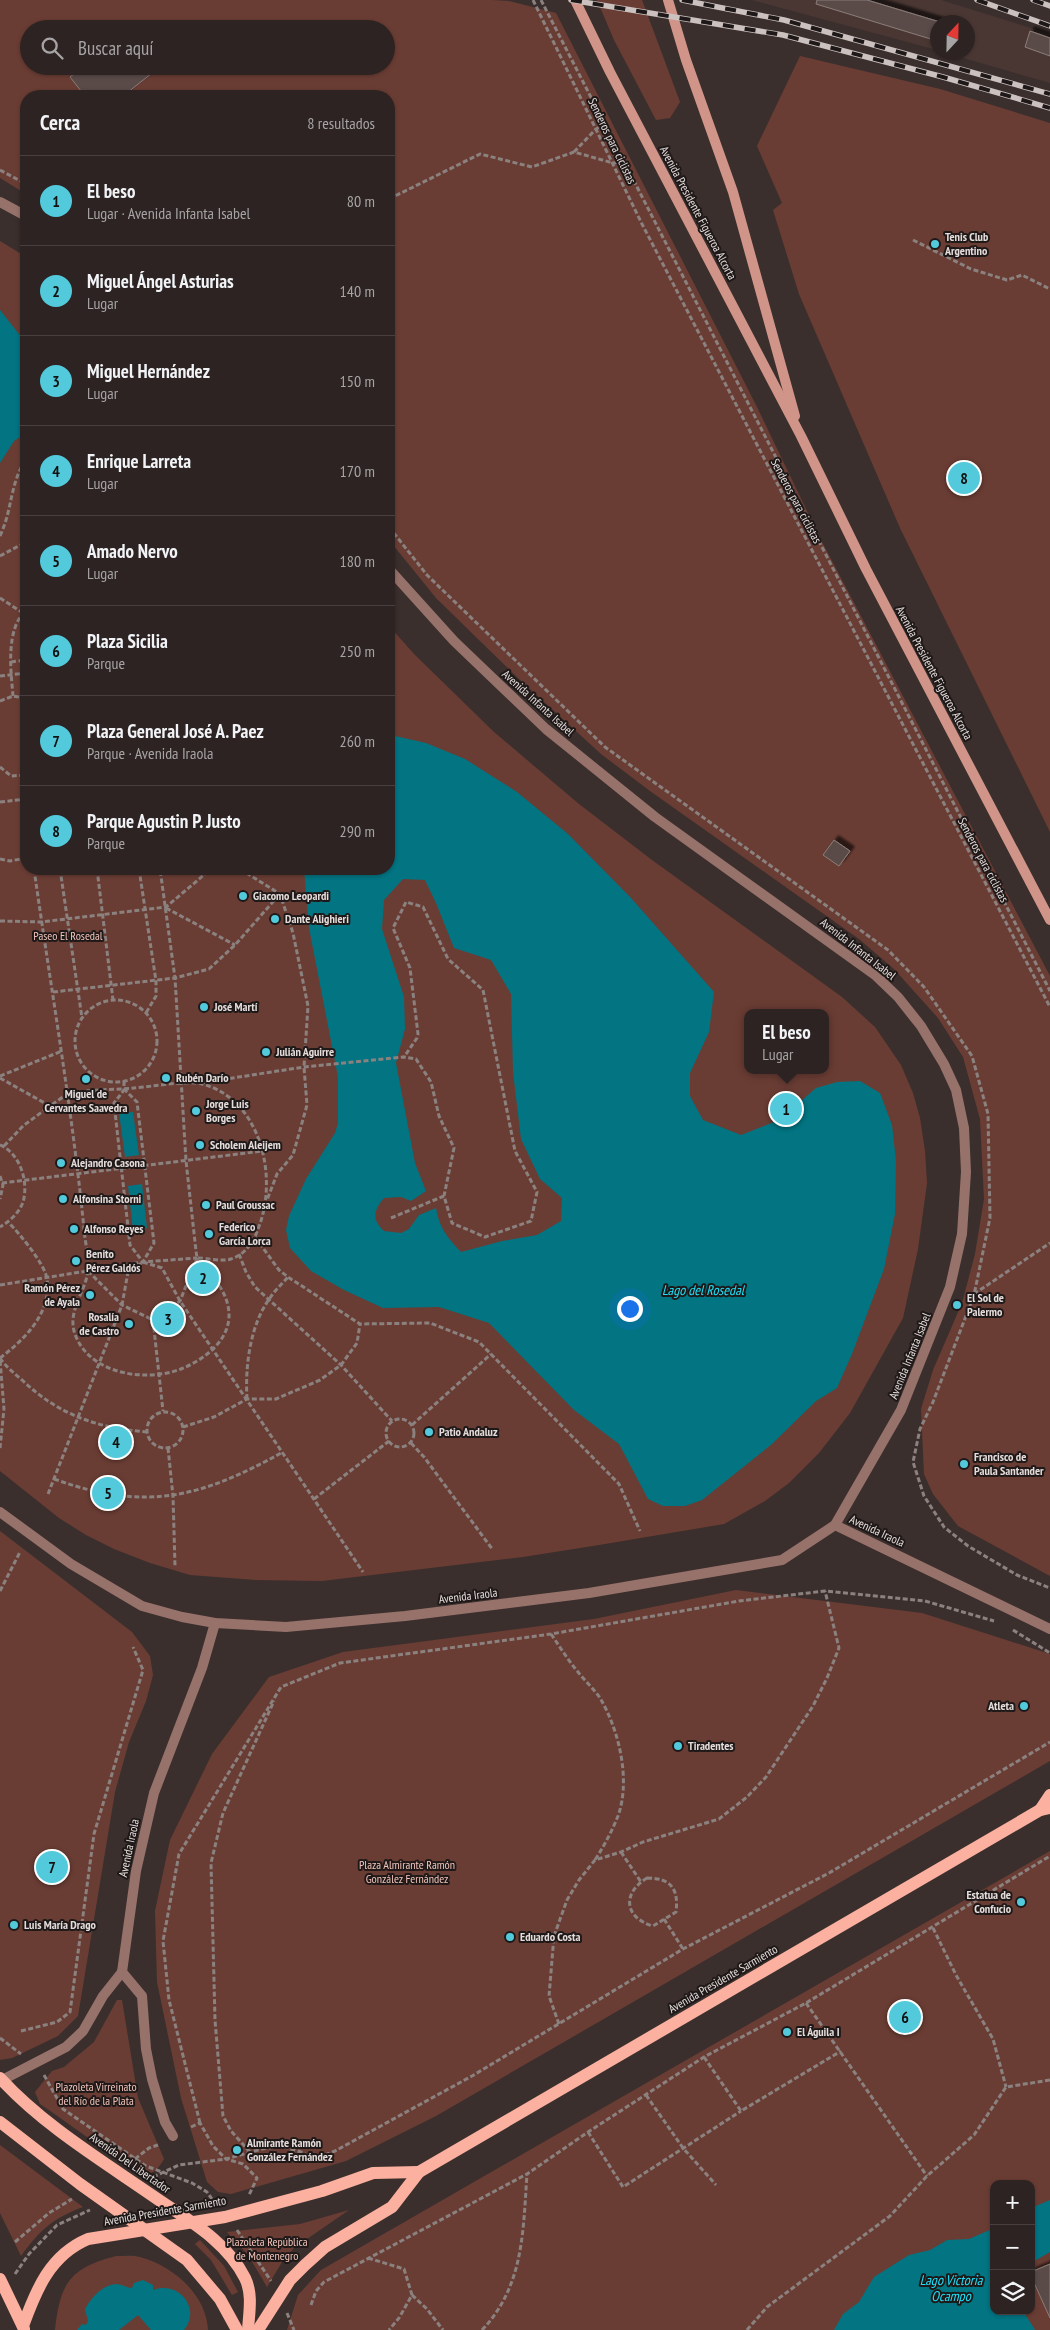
<!DOCTYPE html>
<html lang="es">
<meta charset="utf-8">
<style>
:root{--surface:#2c2322;--page:#342b2a;--text:#f1f3f6;--muted:#a6a4a5;--line:#484040;--accent:#53cadc}
body{margin:0;font-family:"PT Sans Narrow",sans-serif;background:var(--page);color:var(--text)}
.controls{position:absolute;right:15px;bottom:15px;display:grid;overflow:hidden;border-radius:10px;box-shadow:0 1px 4px #0004}
.controls button{width:45px;height:45px;display:grid;place-items:center;padding:0;border:0;border-bottom:1px solid var(--line);background:var(--surface);color:var(--text);font:25px sans-serif}
.compass{position:absolute;left:930px;top:15px;width:45px;height:45px;border-radius:50%;background:var(--surface);box-shadow:0 1px 4px #0004;rotate:22deg}
.you{position:absolute;left:629px;top:1308px;width:18px;height:18px;margin:-12px;border:4px solid #fff;border-radius:50%;background:#1a73e8;box-shadow:0 0 0 8px #1a73e833}
.badge{display:grid;place-items:center;width:32px;height:32px;border-radius:50%;background:var(--accent);color:#111;font-size:16px;font-weight:700}
.pin{position:absolute;translate:-50% -50%;border:2px solid #fff;box-shadow:0 1px 5px #0006}
.popup{position:absolute;left:744px;top:1009px;width:85px;height:65px;box-sizing:border-box;display:grid;place-content:center;border-radius:10px;background:var(--surface);filter:drop-shadow(0 1px 4px #0005);font-size:16px;white-space:nowrap;color:var(--muted)}
.popup b{font-size:19px;color:var(--text)}
.popup::after{content:'';position:absolute;left:50%;top:100%;margin-left:-10px;border:10px solid transparent;border-top-color:var(--surface)}
.list{margin:0;padding:0;list-style:none}
h2{display:flex;justify-content:space-between;align-items:center;height:65px;margin:0;padding:0 20px;font-size:21px}
h2 small{font-size:16px;font-weight:400;color:var(--muted)}
.list li{display:grid;grid-template-columns:32px 1fr auto;gap:15px;align-items:center;box-sizing:border-box;height:90px;padding:0 20px;border-top:1px solid var(--line)}
.list b{display:block;font-size:19px;white-space:nowrap}
.list p{margin:0;font-size:16px;white-space:nowrap;color:var(--muted)}
.list em{font-size:16px;font-style:normal;color:var(--muted)}
.icon{flex:none;width:28px;height:28px;fill:none;stroke:currentColor;stroke-width:2;stroke-linecap:round;stroke-linejoin:round}
.map{position:relative;flex:none;width:1050px;height:2330px;overflow:hidden}
.search{position:absolute;background:var(--surface);box-shadow:0 1px 4px #0004;left:20px;top:20px;width:375px;height:55px;display:flex;align-items:center;gap:12px;box-sizing:border-box;padding:0 18px;border-radius:28px;color:var(--muted);font-size:19px}
.panel{position:absolute;background:var(--surface);box-shadow:0 1px 4px #0004;left:20px;top:90px;width:375px;height:785px;border-radius:20px}
.map>svg:first-child{display:block}
</style>
<div class="map">
<svg width="1050" height="2330" viewBox="0 0 1050 2330">
<defs>
<filter id="shadow"><feDropShadow dx="4.5" dy="-4.5" stdDeviation="1" flood-color="#0009"/></filter>
</defs>
<rect width="100%" height="100%" fill="#3b2f2d"/>
<path fill="#4a3733" d="M752 0H941L1050 34V83L946 53 968 52V22H938L937 50Z"/>
<g fill="#6a3d34" fill-rule="evenodd">
<path d="M0 0H492L509 1 556 13 756 405 821 540 1050 976V1576L958 1526 933 1494 924 1474 921 1409 933 1370 962 1303 975 1254 984 1199 980 1119 963 1057 938 1018 894 969 859 939 650 791 601 754 518 678 436 598 389 540V96H26V194L0 178ZM29 29H386V66H29Z"/>
<path d="M597 0H642L680 102 670 118 656 120 614 40Z"/>
<path d="M800 56 940 89 1050 123V832L900 528 799 294 773 210 782 203 757 146Z"/>
<path d="M0 241 26 257V869H389V626L415 655 494 732 579 804 652 860 842 997 875 1027 901 1065 913 1093 920 1118 925 1151 927 1183 918 1249 903 1318 850 1413 819 1453 789 1483 765 1501 724 1524 599 1545 523 1557 322 1581 256 1580 190 1575 150 1563 114 1549 86 1535 59 1518 0 1471ZM747 1013H825V1070H747Z"/>
<path d="M0 1531 132 1632 150 1656 153 1675 146 1701 129 1742 115 1792 78 2016 58 2036 12 2058 0 2060Z"/>
<path d="M736 1590 922 1613 1050 1654V1761L436 2116 346 2161 231 2194 218 2192 207 2182 181 2098 157 1982 155 1911 170 1840 212 1754 269 1677 343 1652 594 1619Z"/>
<path d="M1050 1851V2330H287L298 2295 321 2270ZM994 2184H1031V2311H994Z"/>
<path d="M117 2000H122L138 2098 164 2159C157 2170 153 2176 139 2174L49 2110 40 2104 35 2092 52 2071 64 2067 94 2042Z"/>
<path d="M0 2145 83 2207C53 2218 40 2230 21 2256L0 2213Z"/>
<path d="M349 2210 294 2248 282 2262 267 2287 248 2255 227 2232 300 2224Z"/>
<path d="M200 2240 224 2266 238 2292 232 2295 211 2260 195 2244Z"/>
<path d="M116 2256C124 2256 133 2255 140 2257 173 2266 206 2294 208 2330H55C60 2283 70 2268 116 2256Z"/>
</g>
<g fill="#027482" fill-rule="evenodd">
<path d="M0 310 26 343V433L14 441 0 463Z"/>
<path d="M389 729 395 736 426 743 465 759 517 792 568 834 631 898 714 992 709 1032 690 1073V1096L703 1120 741 1135 789 1116 801 1101 816 1088 837 1082 860 1081 880 1093 892 1125 896 1161 895 1214 884 1269 852 1354 837 1388 816 1401 772 1444 702 1500 685 1506H663L648 1499 619 1444 574 1410 489 1323 439 1307 383 1308 344 1290 311 1271 290 1248 286 1230 289 1216 306 1179 335 1133 338 1123V1077L309 928 304 869H389ZM403 879 425 880 436 903 454 948 491 960 511 994 513 1072 521 1139 540 1179 562 1198 561 1221 537 1235 502 1241 461 1252C448 1238 439 1228 436 1208L419 1215 409 1229 401 1233 384 1231C372 1220 373 1211 384 1198L401 1197 411 1201 426 1191 415 1163 396 1063 405 1029 404 997 382 929 384 900Z"/>
<path d="M133 1112 139 1155 125 1157 119 1113Z"/>
<path d="M142 1184 147 1228 133 1230 128 1186Z"/>
<path d="M1050 2200V2252L1031 2263V2208Z"/>
<path d="M994 2228V2311H1023L1035 2330H834L843 2314 859 2302 874 2277 909 2255 930 2250 947 2240 969 2239Z"/>
<path d="M143 2280 153 2285V2290C178 2280 202 2308 184 2330H151L138 2315 119 2330H77L82 2324 86 2325 88 2321 85 2309C91 2298 102 2285 116 2284 122 2284 127 2288 132 2288L134 2283Z"/>
</g>
<g fill="#5a4c49" stroke="#8b7d79" filter="url(#shadow)">
<path d="M817 0H867L940 22H938L934 40 816 4Z"/>
<path d="M1030 31 1050 38V56L1025 47Z"/>
<path d="M84 66H161L123 96H85L70 77Z"/>
<path d="M834 840 850 851 839 866 823 855Z"/>
<path d="M1050 2264V2318L1031 2276V2272Z"/>
</g>
<g fill="none" stroke-linecap="round" stroke-linejoin="round">
<g stroke="#8b817f" stroke-width="3" stroke-dasharray="5 2.5" stroke-linecap="butt">
<path d="M533 0 642 224 1050 1007"/>
<path d="M541 0 1050 991"/>
<path d="M574 152 596 129 605 124"/>
<path d="M0 170 26 184"/>
<path d="M389 199 480 154 532 167 574 152 613 163 624 162"/>
<path d="M913 240 971 269 1007 280 1022 275 1050 289"/>
<path d="M389 527 427 575 605 747 888 950 924 987 972 1056 988 1114 990 1218 974 1295 933 1402 920 1429 913 1462 924 1496 944 1527 968 1546 1017 1575 1050 1588"/>
<path d="M0 536C13 508 9 486 26 459"/>
<path d="M0 556 26 542"/>
<path d="M0 598 23 613"/>
<path d="M11 662 26 660"/>
<path d="M0 676 26 673"/>
<path d="M13 696C11 673 5 628 26 611"/>
<path d="M0 701 13 696 26 698"/>
<path d="M0 767 11 776 26 775"/>
<path d="M22 777 26 817"/>
<path d="M0 802 26 799"/>
<path d="M0 859 10 861 26 858"/>
<path d="M34 869C51 989 72 1108 84 1229 85 1242 89 1257 88 1270 86 1293 64 1313 77 1339 94 1375 147 1382 181 1369 208 1358 237 1335 227 1302 222 1285 208 1271 197 1258"/>
<path d="M60 869 82 1018"/>
<path d="M97 869 113 1000"/>
<path d="M139 869 156 981V996L146 1013"/>
<path d="M240 869 280 894 293 933 308 1006 304 1067 307 1105 293 1155 277 1174 267 1200"/>
<path d="M166 908 235 945"/>
<path d="M0 921 41 922 166 907 211 869"/>
<path d="M53 992 175 978 209 969 235 945 279 895"/>
<circle cx="116" cy="1041" r="41"/>
<path d="M0 1076 62 1051"/>
<path d="M0 1078 50 1106C56 1102 63 1096 70 1094 90 1089 113 1090 134 1088 149 1087 188 1080 202 1084 261 1099 279 1178 258 1229 254 1241 245 1255 231 1259 222 1262 207 1258 197 1258L196 1251 186 1161 175 978 160 869"/>
<path d="M124 1081V1089L137 1102 154 1243 143 1262 130 1245 114 1103 124 1090"/>
<path d="M200 1083 304 1067 404 1057 416 1059 431 1082 439 1116 454 1148 444 1196 452 1223 485 1237 531 1221 537 1192 515 1151 483 990 448 959 423 907 406 902 393 928 410 968 418 1034 417 1038 404 1057"/>
<path d="M0 1145C20 1153 29 1182 23 1202 19 1213 10 1221 0 1227"/>
<path d="M4 1146 23 1126 50 1106"/>
<path d="M0 1176 3 1185 0 1199"/>
<path d="M2 1183 263 1151"/>
<path d="M391 1218 444 1196"/>
<path d="M255 1237 279 1270 288 1277 360 1324 430 1323 479 1342 619 1484 640 1531"/>
<path d="M239 1254 246 1272 255 1287 341 1365 392 1421"/>
<path d="M143 1262 162 1268 180 1301 363 1572"/>
<path d="M88 1271 122 1305 153 1320"/>
<path d="M0 1285 143 1262 197 1258"/>
<path d="M974 1294 1050 1243"/>
<path d="M153 1320 163 1411"/>
<path d="M153 1320 180 1301 197 1258"/>
<path d="M0 1358C6 1367 14 1373 22 1380 59 1415 97 1428 147 1432"/>
<path d="M0 1358C24 1340 52 1313 47 1279 45 1264 19 1233 8 1222"/>
<path d="M247 1399C245 1366 250 1325 270 1298 275 1290 282 1284 288 1277"/>
<circle cx="165" cy="1430" r="18"/>
<circle cx="400" cy="1433" r="14"/>
<path d="M412 1425 491 1354"/>
<path d="M183 1427 214 1417 247 1399H276L320 1380 341 1365 357 1343 360 1324"/>
<path d="M411 1443 424 1457 493 1550"/>
<path d="M0 1448 4 1409 0 1360"/>
<path d="M168 1448 173 1496 175 1566"/>
<path d="M54 1479C146 1512 200 1498 283 1452"/>
<path d="M48 1494 122 1305 128 1272 143 1262"/>
<path d="M314 1499 389 1441"/>
<path d="M0 1591 20 1552"/>
<path d="M1013 1630 1050 1653"/>
<path d="M551 1634C560 1647 568 1660 578 1672 585 1681 594 1689 600 1698 619 1730 631 1780 618 1816 612 1831 604 1846 595 1860"/>
<path d="M621 1852 641 1882"/>
<path d="M647 1878C670 1878 679 1888 676 1912L653 1926C625 1918 621 1894 647 1878Z"/>
<path d="M664 1919 683 1949"/>
<path d="M933 1928 956 1975 993 2039 1006 2087"/>
<path d="M806 2003 927 2176"/>
<path d="M559 2024 549 1996 554 1936 567 1900 579 1880 595 1860 621 1852 643 1842 719 1819 747 1797 766 1777 813 1706 827 1678 839 1648 825 1591"/>
<path d="M21 2031 57 2022 70 2012 94 1834 143 1670 133 1647"/>
<path d="M0 2038 21 2054"/>
<path d="M704 2057 741 2111 841 2051"/>
<path d="M44 2075 63 2109 146 2166 192 2183 207 2192 214 2202"/>
<path d="M646 2095 683 2148 716 2185"/>
<path d="M200 2123 169 2000 163 1941 179 1854 281 1687 340 1663 551 1634 739 1601 825 1591 925 1601 994 1621"/>
<path d="M191 2127 200 2123 213 2146 226 2159 243 2164 257 2178 249 2195"/>
<path d="M588 2132 623 2187 741 2111"/>
<path d="M250 2152 231 2131 223 2116 215 2020 211 1863 223 1813 274 1701"/>
<path d="M135 2159 149 2148 158 2145"/>
<path d="M153 2177 179 2165 226 2159 262 2149 281 2146 301 2152 314 2159 335 2151 472 2076 683 1949 829 1873 1050 1742"/>
<path d="M237 2230 271 2281"/>
<path d="M15 2242 49 2213 72 2199"/>
<path d="M368 2258 404 2269 412 2295 399 2318 389 2330"/>
<path d="M15 2274 29 2254 57 2225 90 2210"/>
<path d="M412 2295 427 2309 443 2330"/>
<path d="M311 2305 316 2291 324 2282 527 2174 588 2132 704 2057 806 2003 1050 1856"/>
<path d="M287 2313 294 2330"/>
<path d="M482 2330C524 2286 523 2231 527 2174"/>
<path d="M747 2330 767 2307 890 2216 927 2176 974 2135 1006 2087 1050 2080"/>
</g>
<g stroke="#97726a" stroke-width="10">
<path d="M0 202 26 216"/>
<path d="M0 1512 71 1564 142 1606 182 1617 215 1623 286 1627 405 1616 589 1593 782 1560 835 1525 901 1410 950 1287 962 1234 966 1172 964 1128 956 1090 944 1064 921 1026 898 997 875 975 655 817 546 729 454 641 389 569"/>
<path d="M835 1525 1050 1629"/>
<path d="M2 2080 66 2047 83 2031 103 1996 122 1972"/>
<path d="M173 2136 165 2122 152 2079 146 2049 142 1996 122 1972 136 1871 154 1793 202 1668 215 1623"/>
</g>
<g stroke="#d09588" stroke-width="10">
<path d="M575 0 610 72 801 436 866 569 1050 920"/>
<path d="M668 0 686 60 733 192 795 416"/>
</g>
<g stroke="#fcb09f" stroke-width="12">
<path d="M1040 1810 1050 1795"/>
<path d="M0 2078C43 2125 101 2160 153 2196 186 2219 226 2240 245 2278 253 2294 249 2313 248 2330"/>
<path d="M0 2122 80 2184 187 2260 220 2299 237 2330"/>
<path d="M0 2279 24 2329"/>
<path d="M23 2326C36 2290 50 2255 88 2239L225 2217 322 2191 373 2173 419 2172"/>
<path d="M258 2330 290 2280 305 2265 325 2247 392 2207 419 2172 1040 1810 1050 1808"/>
</g>
<defs>
<g id="rail">
<path d="M571 0 783 35 943 77 1050 108"/>
<path d="M682 0 784 20 1050 94"/>
<path d="M977 0 1050 26"/>
<path d="M1033 0 1050 6"/>
</g>
</defs>
<use href="#rail" stroke="#cbc2c0" stroke-width="5.5"/>
<use href="#rail" stroke="#1e1918" stroke-width="4" stroke-dasharray="11" stroke-linecap="butt"/>
</g>
<g fill="#53cadc" stroke="#1e1918" stroke-width="2">
<circle cx="935" cy="244" r="5"/>
<circle cx="243" cy="896" r="5"/>
<circle cx="275" cy="919" r="5"/>
<circle cx="204" cy="1007" r="5"/>
<circle cx="266" cy="1052" r="5"/>
<circle cx="166" cy="1078" r="5"/>
<circle cx="86" cy="1079" r="5"/>
<circle cx="196" cy="1111" r="5"/>
<circle cx="200" cy="1145" r="5"/>
<circle cx="61" cy="1163" r="5"/>
<circle cx="63" cy="1199" r="5"/>
<circle cx="206" cy="1205" r="5"/>
<circle cx="74" cy="1229" r="5"/>
<circle cx="209" cy="1234" r="5"/>
<circle cx="76" cy="1261" r="5"/>
<circle cx="90" cy="1295" r="5"/>
<circle cx="957" cy="1305" r="5"/>
<circle cx="129" cy="1324" r="5"/>
<circle cx="429" cy="1432" r="5"/>
<circle cx="964" cy="1464" r="5"/>
<circle cx="1024" cy="1706" r="5"/>
<circle cx="678" cy="1746" r="5"/>
<circle cx="1021" cy="1902" r="5"/>
<circle cx="14" cy="1925" r="5"/>
<circle cx="510" cy="1937" r="5"/>
<circle cx="787" cy="2032" r="5"/>
<circle cx="237" cy="2150" r="5"/>
</g>
<g text-anchor="middle" stroke-width="4" stroke-linejoin="round" paint-order="stroke">
<g font-size="12" fill="#e5dddb" stroke="#1e1918">
<text transform="translate(612 141) rotate(64)" y="4">Senderos para ciclistas</text>
<text transform="translate(698 213) rotate(62)" y="4">Avenida Presidente Figueroa Alcorta</text>
<text transform="translate(796 501) rotate(62)" y="4">Senderos para ciclistas</text>
<text transform="translate(934 673) rotate(62)" y="4">Avenida Presidente Figueroa Alcorta</text>
<text transform="translate(538 703) rotate(42)" y="4">Avenida Infanta Isabel</text>
<text transform="translate(983 860) rotate(62)" y="4">Senderos para ciclistas</text>
<text transform="translate(858 949) rotate(38)" y="4">Avenida Infanta Isabel</text>
<text transform="translate(910 1356) rotate(-68)" y="4">Avenida Infanta Isabel</text>
<text transform="translate(877 1531) rotate(25)" y="4">Avenida Iraola</text>
<text transform="translate(468 1596) rotate(-7)" y="4">Avenida Iraola</text>
<text transform="translate(129 1848) rotate(-78)" y="4">Avenida Iraola</text>
<text transform="translate(723 1979) rotate(-30)" y="4">Avenida Presidente Sarmiento</text>
<text transform="translate(130 2163) rotate(35)" y="4">Avenida Del Libertador</text>
<text transform="translate(165 2211) rotate(-10)" y="4">Avenida Presidente Sarmiento</text>
</g>
<g font-size="12" font-weight="bold" fill="#e5dddb" stroke="#1e1918" text-anchor="start">
<text x="945" y="241">Tenis Club<tspan x="945" dy="14">Argentino</tspan></text>
<text x="253" y="900">Giacomo Leopardi</text>
<text x="285" y="923">Dante Alighieri</text>
<text x="214" y="1011">José Martí</text>
<text x="276" y="1056">Julián Aguirre</text>
<text x="176" y="1082">Rubén Darío</text>
<text x="86" y="1098" text-anchor="middle">Miguel de<tspan x="86" dy="14">Cervantes Saavedra</tspan></text>
<text x="206" y="1108">Jorge Luis<tspan x="206" dy="14">Borges</tspan></text>
<text x="210" y="1149">Scholem Aleijem</text>
<text x="71" y="1167">Alejandro Casona</text>
<text x="73" y="1203">Alfonsina Storni</text>
<text x="216" y="1209">Paul Groussac</text>
<text x="219" y="1231">Federico<tspan x="219" dy="14">García Lorca</tspan></text>
<text x="84" y="1233">Alfonso Reyes</text>
<text x="86" y="1258">Benito<tspan x="86" dy="14">Pérez Galdós</tspan></text>
<text x="80" y="1292" text-anchor="end">Ramón Pérez<tspan x="80" dy="14">de Ayala</tspan></text>
<text x="967" y="1302">El Sol de<tspan x="967" dy="14">Palermo</tspan></text>
<text x="119" y="1321" text-anchor="end">Rosalía<tspan x="119" dy="14">de Castro</tspan></text>
<text x="439" y="1436">Patio Andaluz</text>
<text x="974" y="1461">Francisco de<tspan x="974" dy="14">Paula Santander</tspan></text>
<text x="1014" y="1710" text-anchor="end">Atleta</text>
<text x="688" y="1750">Tiradentes</text>
<text x="1011" y="1899" text-anchor="end">Estatua de<tspan x="1011" dy="14">Confucio</tspan></text>
<text x="24" y="1929">Luis María Drago</text>
<text x="520" y="1941">Eduardo Costa</text>
<text x="797" y="2036">El Águila I</text>
<text x="247" y="2147">Almirante Ramón<tspan x="247" dy="14">González Fernández</tspan></text>
</g>
<g font-size="12" fill="#f3c4ba" stroke="#1e1918">
<text x="68" y="940">Paseo El Rosedal</text>
<text x="407" y="1869">Plaza Almirante Ramón<tspan x="407" dy="14">González Fernández</tspan></text>
<text x="96" y="2091">Plazoleta Virreinato<tspan x="96" dy="14">del Río de la Plata</tspan></text>
<text x="267" y="2246">Plazoleta República<tspan x="267" dy="14">de Montenegro</tspan></text>
</g>
<g font-size="14" font-style="italic" fill="#1ee0f8" stroke="#1e1918">
<text x="703" y="1295">Lago del Rosedal</text>
<text x="951" y="2285">Lago Victoria<tspan x="951" dy="16">Ocampo</tspan></text>
</g>
</g>
</svg>
<div class="controls">
<button>+</button>
<button>−</button>
<button><svg class="icon" aria-label="layers" viewBox="0 0 24 24"><path d="M12 4l9 5-9 5-9-5zM3 14l9 5 9-5"/></svg></button>
</div>
<svg class="compass" viewBox="-18 -18 36 36"><path d="M0-13l5 13h-10z" fill="#e53935"/><path d="M0 13l5-13h-10z" fill="#a6a4a5"/></svg>
<div class="you"></div>
<div class="pin badge" style="left:786px;top:1109px">1</div>
<div class="popup"><b>El beso</b>Lugar</div>
<div class="pin badge" style="left:203px;top:1278px">2</div>
<div class="pin badge" style="left:168px;top:1319px">3</div>
<div class="pin badge" style="left:116px;top:1442px">4</div>
<div class="pin badge" style="left:108px;top:1493px">5</div>
<div class="pin badge" style="left:905px;top:2017px">6</div>
<div class="pin badge" style="left:52px;top:1867px">7</div>
<div class="pin badge" style="left:964px;top:478px">8</div>
<div class="search"><svg class="icon" aria-label="search" viewBox="0 0 24 24"><circle cx="10" cy="10" r="6"/><path d="M15 15l6 6"/></svg>Buscar aquí</div>
<section class="panel">
<h2>Cerca<small>8 resultados</small></h2>
<ul class="list">
<li><span class="badge">1</span><div><b>El beso</b><p>Lugar · Avenida Infanta Isabel</p></div><em>80 m</em></li>
<li><span class="badge">2</span><div><b>Miguel Ángel Asturias</b><p>Lugar</p></div><em>140 m</em></li>
<li><span class="badge">3</span><div><b>Miguel Hernández</b><p>Lugar</p></div><em>150 m</em></li>
<li><span class="badge">4</span><div><b>Enrique Larreta</b><p>Lugar</p></div><em>170 m</em></li>
<li><span class="badge">5</span><div><b>Amado Nervo</b><p>Lugar</p></div><em>180 m</em></li>
<li><span class="badge">6</span><div><b>Plaza Sicilia</b><p>Parque</p></div><em>250 m</em></li>
<li><span class="badge">7</span><div><b>Plaza General José A. Paez</b><p>Parque · Avenida Iraola</p></div><em>260 m</em></li>
<li><span class="badge">8</span><div><b>Parque Agustin P. Justo</b><p>Parque</p></div><em>290 m</em></li>
</ul>
</section>
</div>
